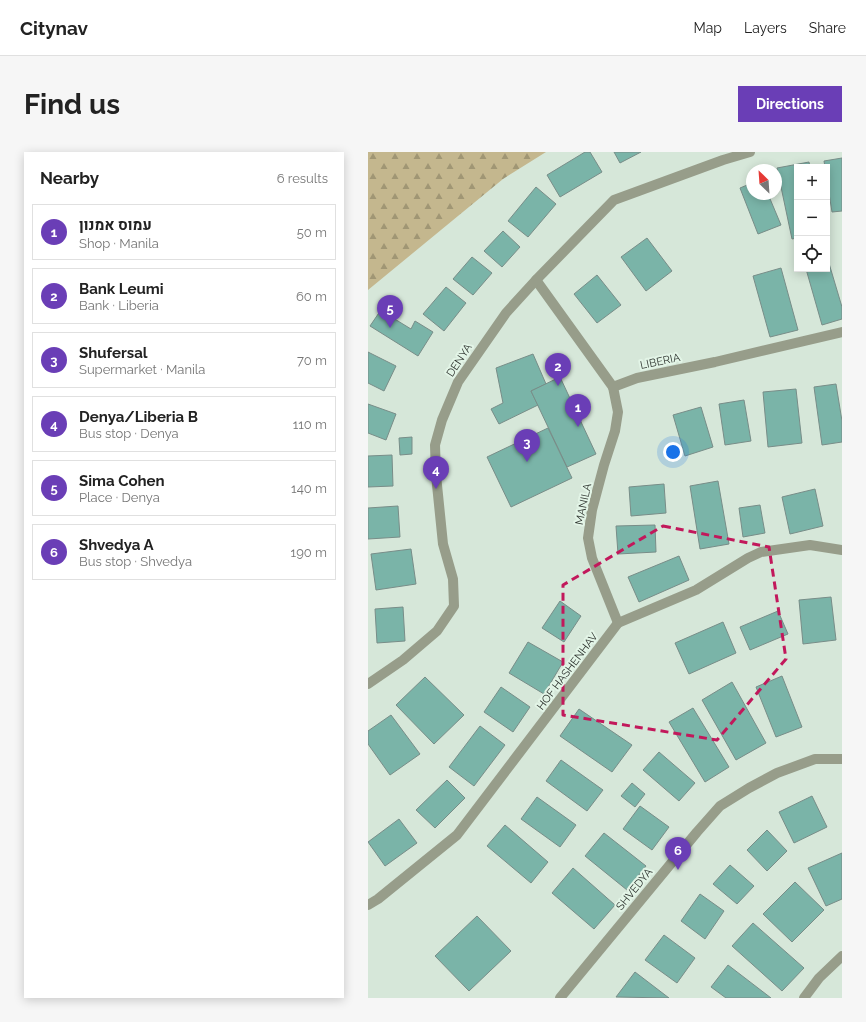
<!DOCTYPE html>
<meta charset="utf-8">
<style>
:root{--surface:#fff;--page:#f6f6f6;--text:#222;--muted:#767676;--line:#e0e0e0;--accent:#6a3eb6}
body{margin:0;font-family:Raleway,Heebo,sans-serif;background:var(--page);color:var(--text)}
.controls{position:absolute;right:12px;top:12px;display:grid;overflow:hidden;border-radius:0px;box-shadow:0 2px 10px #0003}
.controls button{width:36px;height:36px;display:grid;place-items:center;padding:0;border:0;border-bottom:1px solid var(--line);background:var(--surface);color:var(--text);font:20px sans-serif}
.compass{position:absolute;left:378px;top:12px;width:36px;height:36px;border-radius:50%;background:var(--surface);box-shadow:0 2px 10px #0003;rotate:335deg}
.you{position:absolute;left:305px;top:300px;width:14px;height:14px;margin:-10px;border:3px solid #fff;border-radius:50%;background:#1a73e8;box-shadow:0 0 0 6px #1a73e833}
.badge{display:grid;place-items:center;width:26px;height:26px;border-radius:50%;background:var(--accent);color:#fff;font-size:13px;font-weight:700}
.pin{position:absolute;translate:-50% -33px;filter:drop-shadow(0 1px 2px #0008)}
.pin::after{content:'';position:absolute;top:21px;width:14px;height:12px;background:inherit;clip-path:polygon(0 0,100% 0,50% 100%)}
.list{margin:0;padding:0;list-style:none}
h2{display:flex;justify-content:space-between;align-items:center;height:52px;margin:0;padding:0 16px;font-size:17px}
h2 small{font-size:13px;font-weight:400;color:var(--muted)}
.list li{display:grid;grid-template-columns:26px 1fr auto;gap:12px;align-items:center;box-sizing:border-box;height:56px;margin:0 8px 8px;padding:0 8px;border:1px solid var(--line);border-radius:0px}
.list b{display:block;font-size:15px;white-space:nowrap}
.list p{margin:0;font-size:13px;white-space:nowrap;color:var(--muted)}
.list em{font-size:13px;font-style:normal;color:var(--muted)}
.icon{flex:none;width:22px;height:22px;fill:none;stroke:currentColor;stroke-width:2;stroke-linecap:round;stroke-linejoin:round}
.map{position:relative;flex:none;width:474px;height:846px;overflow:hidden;border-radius:0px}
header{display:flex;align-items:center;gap:24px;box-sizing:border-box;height:56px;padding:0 20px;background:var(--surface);border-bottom:1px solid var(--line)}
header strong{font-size:19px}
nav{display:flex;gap:22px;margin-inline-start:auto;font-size:14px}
.intro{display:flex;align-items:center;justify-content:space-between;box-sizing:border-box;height:96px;padding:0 24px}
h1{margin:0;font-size:28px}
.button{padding:10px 18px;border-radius:0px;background:var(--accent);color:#fff;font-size:14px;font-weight:700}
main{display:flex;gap:24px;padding:0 24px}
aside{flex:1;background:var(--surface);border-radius:0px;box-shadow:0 2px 10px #0003}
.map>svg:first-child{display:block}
</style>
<header>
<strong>Citynav</strong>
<nav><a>Map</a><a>Layers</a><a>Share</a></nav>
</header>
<div class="intro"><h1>Find us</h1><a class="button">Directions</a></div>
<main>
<aside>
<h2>Nearby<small>6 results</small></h2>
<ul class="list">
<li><span class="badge">1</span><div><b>עמוס אמנון</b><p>Shop · Manila</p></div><em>50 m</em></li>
<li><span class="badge">2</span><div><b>Bank Leumi</b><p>Bank · Liberia</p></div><em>60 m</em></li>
<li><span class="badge">3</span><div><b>Shufersal</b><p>Supermarket · Manila</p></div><em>70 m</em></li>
<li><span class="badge">4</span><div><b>Denya/Liberia B</b><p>Bus stop · Denya</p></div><em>110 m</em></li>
<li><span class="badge">5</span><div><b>Sima Cohen</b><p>Place · Denya</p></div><em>140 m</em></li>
<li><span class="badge">6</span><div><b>Shvedya A</b><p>Bus stop · Shvedya</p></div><em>190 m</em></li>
</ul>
</aside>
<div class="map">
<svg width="474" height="846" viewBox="0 0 474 846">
<defs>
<pattern id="forest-firs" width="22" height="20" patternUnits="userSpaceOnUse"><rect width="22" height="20" fill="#c4b78e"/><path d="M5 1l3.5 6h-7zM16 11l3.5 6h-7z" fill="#a09674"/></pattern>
</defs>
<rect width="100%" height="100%" fill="#d6e7d9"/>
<path fill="url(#forest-firs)" d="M0 0H178L135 27 0 138Z"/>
<g fill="#7ab4a8" stroke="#788d88">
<path d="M217 0H222L234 20 192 45 179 23Z"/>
<path d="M246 0H273L252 11Z"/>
<path d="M474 6V59L464 60 459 29V15H457L456 9Z"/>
<path d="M441 10 442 15H429V86L424 87 409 16Z"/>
<path d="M384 31V42H400L413 73 390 82 372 36Z"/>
<path d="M168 35 188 52 160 85 140 69Z"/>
<path d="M135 79 152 95 134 115 116 99Z"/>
<path d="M279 86 304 119 278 139 253 105Z"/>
<path d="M104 105 124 121 105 143 85 127Z"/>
<path d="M459 108H460L474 155V167L454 173 438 117H459Z"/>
<path d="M413 116 430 178 402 185 385 124Z"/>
<path d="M229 123 253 153 229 171 206 142Z"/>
<path d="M78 135 98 151 76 179 55 162Z"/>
<path d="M19 149 31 158 25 166 43 177 47 169 65 180 50 204 2 174Z"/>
<path d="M0 200 28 214 16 239 0 231Z"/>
<path d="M165 202 178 232 163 239 170 253 131 272 123 257 135 251 128 216Z"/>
<path d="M192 225 228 302 199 315 163 239Z"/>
<path d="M468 232 474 269V290L454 293 446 235Z"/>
<path d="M428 237 434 291 400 295 395 240Z"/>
<path d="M376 248 383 289 357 293 351 252Z"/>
<path d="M0 252 28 262 18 288 0 281Z"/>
<path d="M333 255 345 295 317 304 305 263Z"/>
<path d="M180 276 204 326 143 355 119 305Z"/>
<path d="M44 285V302L32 303 31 286Z"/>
<path d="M24 303 25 334 0 335V304Z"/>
<path d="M350 329 361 392 332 397 322 334Z"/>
<path d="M296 332 298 361 263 364 261 335Z"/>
<path d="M447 337 455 374 422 382 414 345Z"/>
<path d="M392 353 397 381 375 385 371 356Z"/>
<path d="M30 354 32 385 0 387V356Z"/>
<path d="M287 373 288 400 250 402 248 374Z"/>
<path d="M43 397 48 432 8 438 3 402Z"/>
<path d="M311 404 321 428 271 450 260 425Z"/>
<path d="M463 445 468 488 435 492 431 448Z"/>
<path d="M192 449 213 464 196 490 174 476Z"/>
<path d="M35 455 37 489 9 491 7 457Z"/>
<path d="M410 459 420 482 382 498 372 475Z"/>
<path d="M355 470 368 501 321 522 307 491Z"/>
<path d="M160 490 195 510 176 542 141 521Z"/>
<path d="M414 524 434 575 408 585 388 535Z"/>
<path d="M57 525 96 563 66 592 28 553Z"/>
<path d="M364 530 398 591 368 608 334 548Z"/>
<path d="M133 535 162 555 145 580 116 560Z"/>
<path d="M325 556 361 615 337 630 301 570Z"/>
<path d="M211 557 264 593 244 620 192 584Z"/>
<path d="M23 563 52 602 22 623 0 592V579Z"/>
<path d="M112 574 137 593 106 634 81 615Z"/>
<path d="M291 600 327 631 311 649 275 618Z"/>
<path d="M193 608 235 638 219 659 178 629Z"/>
<path d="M79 628 97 646 67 676 48 658Z"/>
<path d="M264 631 277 642 267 655 253 644Z"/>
<path d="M444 644 459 675 426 691 411 660Z"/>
<path d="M169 645 208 673 192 695 153 667Z"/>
<path d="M272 654 301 675 284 698 255 677Z"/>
<path d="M31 667 49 691 17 714 0 690Z"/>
<path d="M137 673 180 710 163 731 119 694Z"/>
<path d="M399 678 419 699 399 719 379 698Z"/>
<path d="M236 681 278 714 259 738 217 704Z"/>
<path d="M474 701V747L458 754 440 716Z"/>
<path d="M362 713 386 734 369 752 345 732Z"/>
<path d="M205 716 247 753 226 777 184 741Z"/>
<path d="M427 730 456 758 424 790 395 762Z"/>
<path d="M332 742 356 759 337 787 313 769Z"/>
<path d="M109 764 143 799 101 839 67 804Z"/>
<path d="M385 771 436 816 414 839 364 794Z"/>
<path d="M296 783 327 806 309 831 277 808Z"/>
<path d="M360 813 403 846H358L343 835Z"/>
<path d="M267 820 301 846 248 845Z"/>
</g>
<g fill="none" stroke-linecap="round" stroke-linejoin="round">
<g stroke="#979d8a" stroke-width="10">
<path d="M168 128 245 235 269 226 347 210 474 180"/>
<path d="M245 235 250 260 247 279 236 313 224 358 220 386 224 406 250 471"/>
<path d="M0 532 35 508 69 479 86 454 85 427 75 392 68 323 67 293 74 268 90 230 138 161 168 128 246 48 355 8 382 0"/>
<path d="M0 753 10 747 89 683 250 471 328 438 380 406 393 400 442 393 474 398"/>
<path d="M192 846 329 680 352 654 381 636 409 621 447 607H474"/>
<path d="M436 846 451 826 474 804"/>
</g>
</g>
<path fill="none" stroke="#c2185b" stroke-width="3" stroke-dasharray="8 5" stroke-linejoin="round" d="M295 374 401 395 418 507 349 588 195 563V433Z"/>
<g text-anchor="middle" stroke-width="4" stroke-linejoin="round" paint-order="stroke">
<g font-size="11" fill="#2e342f" stroke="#e3f5e7">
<text transform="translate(91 208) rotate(-57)" y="4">DENYA</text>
<text transform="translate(292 209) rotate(-12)" y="4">LIBERIA</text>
<text transform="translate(215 352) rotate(-78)" y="4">MANILA</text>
<text transform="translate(199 519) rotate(-53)" y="4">HOF HASHENHAV</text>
<text transform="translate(266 737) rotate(-51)" y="4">SHVEDYA</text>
</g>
</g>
</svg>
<div class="controls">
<button>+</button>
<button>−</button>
<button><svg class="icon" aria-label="locate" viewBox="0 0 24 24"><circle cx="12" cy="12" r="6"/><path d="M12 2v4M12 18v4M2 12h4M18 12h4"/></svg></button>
</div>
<svg class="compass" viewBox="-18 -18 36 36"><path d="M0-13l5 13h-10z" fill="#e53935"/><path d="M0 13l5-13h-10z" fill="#767676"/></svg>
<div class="you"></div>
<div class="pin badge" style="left:210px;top:275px">1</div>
<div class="pin badge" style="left:190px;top:234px">2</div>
<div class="pin badge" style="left:159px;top:310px">3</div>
<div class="pin badge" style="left:68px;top:337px">4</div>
<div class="pin badge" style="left:22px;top:176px">5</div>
<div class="pin badge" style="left:310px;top:718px">6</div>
</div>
</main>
